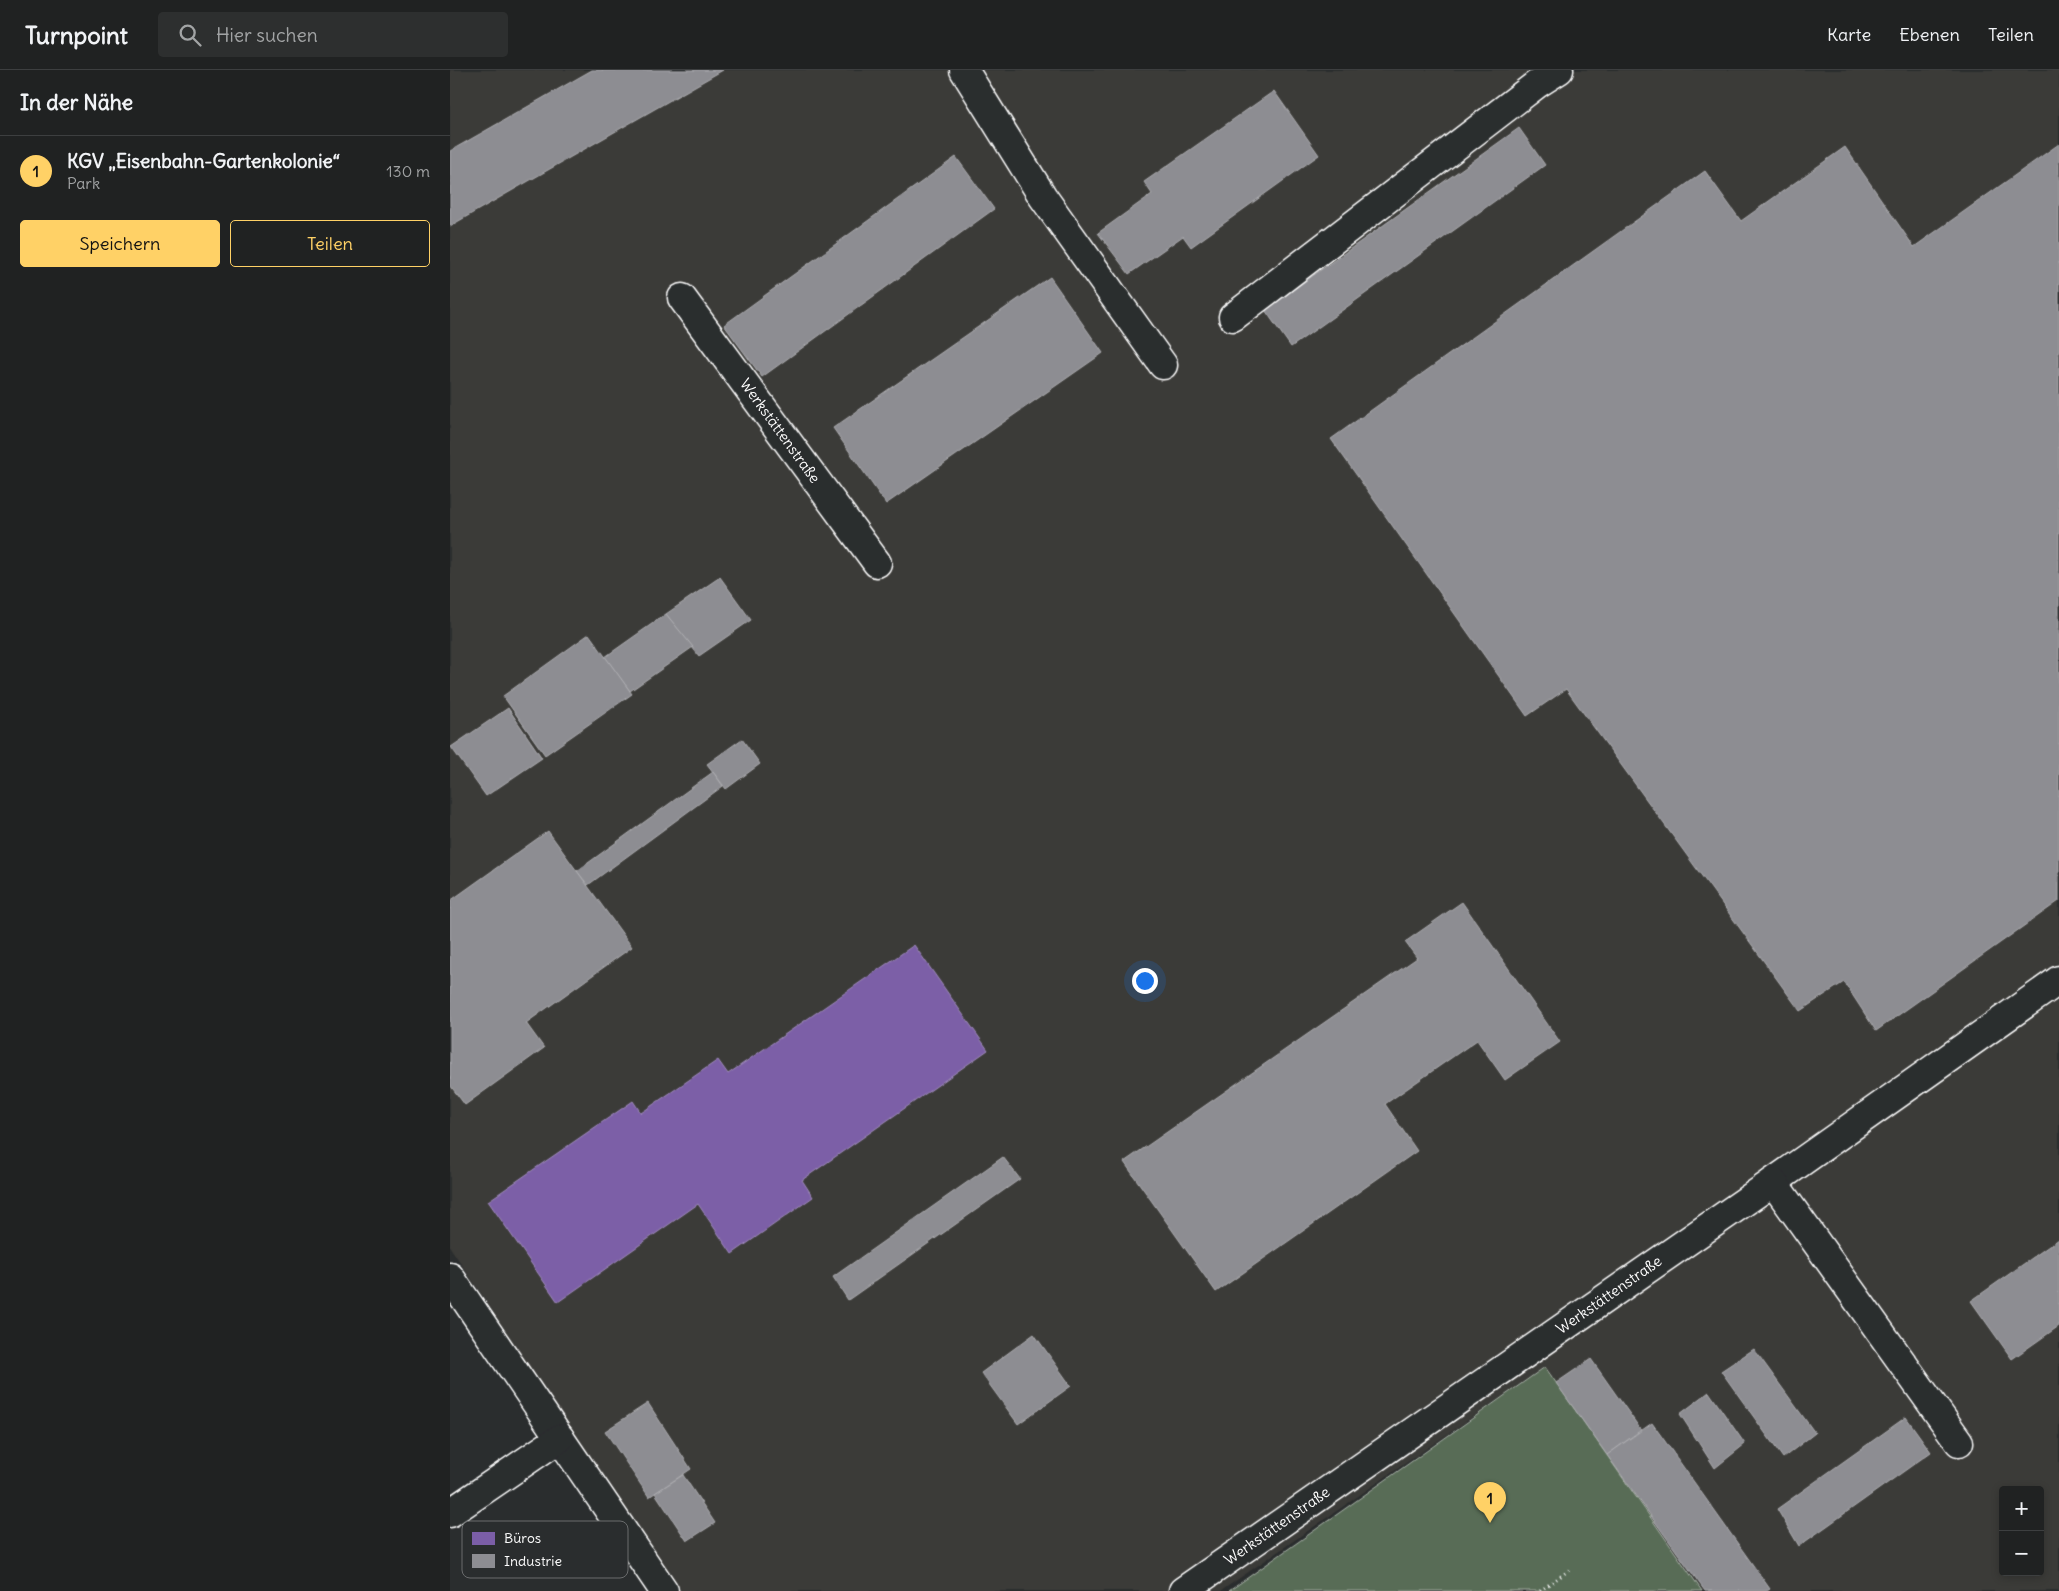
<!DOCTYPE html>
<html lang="de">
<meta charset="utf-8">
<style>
:root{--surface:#202222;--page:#2d2f2f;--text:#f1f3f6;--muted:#a2a4a5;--line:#3d3f40;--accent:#ffd166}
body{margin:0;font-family:Delius,sans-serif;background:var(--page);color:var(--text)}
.controls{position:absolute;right:15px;bottom:15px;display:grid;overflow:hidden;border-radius:5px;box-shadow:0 2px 8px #0003}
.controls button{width:45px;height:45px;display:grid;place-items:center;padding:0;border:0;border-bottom:1px solid var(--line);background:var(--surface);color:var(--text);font:25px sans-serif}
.you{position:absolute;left:694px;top:910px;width:18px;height:18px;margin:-12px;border:4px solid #fff;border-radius:50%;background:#1a73e8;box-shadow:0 0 0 8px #1a73e833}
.badge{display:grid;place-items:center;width:32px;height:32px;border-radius:50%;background:var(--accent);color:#111;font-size:16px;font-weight:700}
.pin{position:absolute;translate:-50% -41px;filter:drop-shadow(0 1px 2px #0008)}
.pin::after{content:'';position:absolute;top:26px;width:18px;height:15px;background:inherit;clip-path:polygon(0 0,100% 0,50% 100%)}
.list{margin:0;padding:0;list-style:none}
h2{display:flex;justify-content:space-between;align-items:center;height:65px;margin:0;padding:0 20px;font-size:21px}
h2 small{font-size:16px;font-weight:400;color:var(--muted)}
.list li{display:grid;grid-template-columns:32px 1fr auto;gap:15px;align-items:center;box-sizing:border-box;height:70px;padding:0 20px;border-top:1px solid var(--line)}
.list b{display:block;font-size:19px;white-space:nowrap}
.list p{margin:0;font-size:16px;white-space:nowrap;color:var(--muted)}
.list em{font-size:16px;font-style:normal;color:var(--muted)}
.actions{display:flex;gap:10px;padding:15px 20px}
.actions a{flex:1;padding:11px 0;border:1px solid var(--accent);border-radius:5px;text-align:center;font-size:18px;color:var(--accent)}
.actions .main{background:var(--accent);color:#111}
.icon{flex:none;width:28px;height:28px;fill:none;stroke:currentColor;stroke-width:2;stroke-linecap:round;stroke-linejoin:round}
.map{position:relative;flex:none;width:1609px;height:1521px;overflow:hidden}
header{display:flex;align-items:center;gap:30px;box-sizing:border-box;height:70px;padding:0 25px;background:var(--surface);border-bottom:1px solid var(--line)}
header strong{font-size:24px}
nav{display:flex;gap:28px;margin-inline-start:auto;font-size:18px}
.search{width:350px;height:45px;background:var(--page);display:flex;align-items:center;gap:12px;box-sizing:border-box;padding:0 18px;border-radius:5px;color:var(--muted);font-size:19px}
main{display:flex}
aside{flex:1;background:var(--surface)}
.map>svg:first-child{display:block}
</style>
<header>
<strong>Turnpoint</strong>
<div class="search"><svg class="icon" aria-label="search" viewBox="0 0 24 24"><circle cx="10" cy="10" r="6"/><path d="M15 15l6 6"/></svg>Hier suchen</div>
<nav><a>Karte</a><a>Ebenen</a><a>Teilen</a></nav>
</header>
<main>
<aside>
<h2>In der Nähe<small></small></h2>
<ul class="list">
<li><span class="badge">1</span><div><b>KGV „Eisenbahn-Gartenkolonie“</b><p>Park</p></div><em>130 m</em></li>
</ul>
<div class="actions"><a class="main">Speichern</a><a>Teilen</a></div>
</aside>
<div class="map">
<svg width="1609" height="1521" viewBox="0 0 1609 1521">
<rect width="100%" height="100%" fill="#2a2d2e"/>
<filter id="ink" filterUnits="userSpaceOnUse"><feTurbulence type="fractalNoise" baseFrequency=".02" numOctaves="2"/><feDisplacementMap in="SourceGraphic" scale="10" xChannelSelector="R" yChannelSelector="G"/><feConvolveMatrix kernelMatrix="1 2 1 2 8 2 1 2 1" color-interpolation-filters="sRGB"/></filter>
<g filter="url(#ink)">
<path fill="#3b3a37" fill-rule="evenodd" d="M0 0H1609V1521H1252L1095 1297 771 1521H227L0 1177ZM1553 1420H1590V1502H1553Z"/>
<path fill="#586c57" stroke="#acb6ab" d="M1095 1297 1252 1521H779Z"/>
<path fill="#7b5ea7" stroke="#a38ec1" d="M464 875 538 980 352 1110 363 1127 282 1184 248 1134 108 1232 38 1131 183 1031 191 1043 268 990 278 1004Z"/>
<g fill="#8d8d92" stroke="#afafb3">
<path d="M142 0H273L0 156V81Z"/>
<path d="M824 21 869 85 741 177 733 166 679 204 648 163 702 124 694 112Z"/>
<path d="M1069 58 1095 95 841 277 815 240Z"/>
<path d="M1609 74V831L1426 961 1394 912 1350 941 1116 619 1077 646 881 369 1255 101 1291 151 1395 77 1464 177Z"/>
<path d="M506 87 544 139 312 307 274 255Z"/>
<path d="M600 207 653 283 436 434 383 358Z"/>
<path d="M270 507 301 550 249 586 216 544Z"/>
<path d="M216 544 243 577 180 621 155 587Z"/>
<path d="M139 564 182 624 95 685 53 626Z"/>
<path d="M58 638 92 688 36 726 1 677Z"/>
<path d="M292 669 310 694 276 719 257 694Z"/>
<path d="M263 702 273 716 138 815 127 801Z"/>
<path d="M98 761 182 877 76 953 94 978 15 1035 0 1015V831Z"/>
<path d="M1012 832 1110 972 1055 1010 1027 970 935 1034 967 1081 766 1222 674 1092 967 888 955 872Z"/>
<path d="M553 1087 570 1109 398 1230 383 1207Z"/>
<path d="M1609 1169V1256L1562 1289 1521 1231Z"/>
<path d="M584 1264 621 1316 568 1354 531 1303Z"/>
<path d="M1304 1279 1365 1363 1333 1388 1271 1301Z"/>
<path d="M1141 1289 1191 1360 1157 1385 1106 1313Z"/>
<path d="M1259 1322 1295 1374 1265 1398 1230 1344Z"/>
<path d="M198 1333 241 1399 199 1427 155 1361Z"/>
<path d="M1456 1347 1481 1382 1349 1476 1327 1439Z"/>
<path d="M1202 1353 1320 1519 1317 1521H1255L1157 1385Z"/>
<path d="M233 1405 265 1453 237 1471 205 1423Z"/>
</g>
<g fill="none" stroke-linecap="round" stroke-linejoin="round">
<defs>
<g id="minor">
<path d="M514 0 593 127 713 295"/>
<path d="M232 228 427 493"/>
<path d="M783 247 1087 14 1109 0"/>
<path d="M1323 1112 1609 910"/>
<path d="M0 1207 214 1521"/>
<path d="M0 1443 110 1368"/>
<path d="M733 1521 1323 1112 1509 1372"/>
</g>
</defs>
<use href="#minor" stroke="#fff" stroke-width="31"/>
<path stroke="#fff" stroke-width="3" stroke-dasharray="1 4" stroke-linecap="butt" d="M1090 1521 1122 1498"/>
<use href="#minor" stroke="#2a2d2e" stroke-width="28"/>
</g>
</g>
<g text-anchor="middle" stroke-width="5" stroke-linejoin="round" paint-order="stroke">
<g font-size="15" fill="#fff" stroke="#2a2d2e">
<text transform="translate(330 361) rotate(54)" y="5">Werkstättenstraße</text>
<text transform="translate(1159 1225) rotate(-35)" y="5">Werkstättenstraße</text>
<text transform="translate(827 1456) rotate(-35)" y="5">Werkstättenstraße</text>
</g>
</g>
<rect x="12" y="1451" width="166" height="57" rx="8" fill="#2a2d2e" stroke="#6a6c6d" stroke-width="1"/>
<rect x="22" y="1462" width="23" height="13" fill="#7b5ea7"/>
<rect x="22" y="1484" width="23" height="14" fill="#8d8d92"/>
<g font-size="14" fill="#fff">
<text x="54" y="1473">Büros</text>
<text x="54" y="1496">Industrie</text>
</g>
</svg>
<div class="controls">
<button>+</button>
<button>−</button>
</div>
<div class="you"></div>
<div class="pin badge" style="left:1040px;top:1453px">1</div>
</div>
</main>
